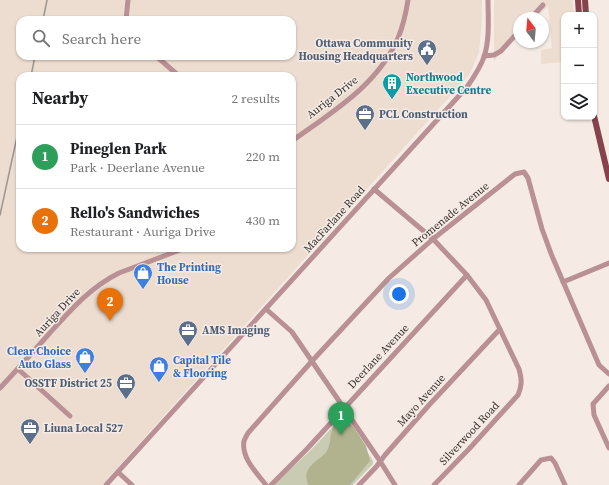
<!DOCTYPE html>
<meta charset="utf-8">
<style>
:root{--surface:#fff;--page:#f6f6f6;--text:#202124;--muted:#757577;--line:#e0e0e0;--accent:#3163d2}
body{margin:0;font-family:"Source Serif 4",serif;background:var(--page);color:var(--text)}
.controls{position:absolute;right:12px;top:12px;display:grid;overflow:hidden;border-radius:8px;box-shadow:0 1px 3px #0004}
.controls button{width:36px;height:36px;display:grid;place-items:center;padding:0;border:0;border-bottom:1px solid var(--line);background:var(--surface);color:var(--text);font:20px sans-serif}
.compass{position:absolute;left:513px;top:12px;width:36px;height:36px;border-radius:50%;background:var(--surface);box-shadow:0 1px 3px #0004;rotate:344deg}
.you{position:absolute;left:399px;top:294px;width:14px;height:14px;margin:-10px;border:3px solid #fff;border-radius:50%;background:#1a73e8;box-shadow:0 0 0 6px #1a73e833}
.badge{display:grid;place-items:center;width:26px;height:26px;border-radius:50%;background:var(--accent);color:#fff;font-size:13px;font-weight:700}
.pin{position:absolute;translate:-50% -33px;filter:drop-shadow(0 1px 2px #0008)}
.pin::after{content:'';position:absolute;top:21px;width:14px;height:12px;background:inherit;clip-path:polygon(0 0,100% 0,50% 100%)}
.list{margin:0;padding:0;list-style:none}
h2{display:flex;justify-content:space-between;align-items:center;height:52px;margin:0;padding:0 16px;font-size:17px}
h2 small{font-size:13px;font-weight:400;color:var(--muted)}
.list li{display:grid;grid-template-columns:26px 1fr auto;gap:12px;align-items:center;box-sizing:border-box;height:64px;padding:0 16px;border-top:1px solid var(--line)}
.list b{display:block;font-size:15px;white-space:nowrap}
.list p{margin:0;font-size:13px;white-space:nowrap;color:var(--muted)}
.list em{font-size:13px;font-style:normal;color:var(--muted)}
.icon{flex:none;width:22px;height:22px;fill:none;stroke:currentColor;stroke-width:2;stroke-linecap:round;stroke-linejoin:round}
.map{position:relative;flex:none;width:609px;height:485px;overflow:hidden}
.search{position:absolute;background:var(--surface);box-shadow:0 1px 3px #0004;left:16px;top:16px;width:280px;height:44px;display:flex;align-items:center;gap:10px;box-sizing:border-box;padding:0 14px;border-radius:12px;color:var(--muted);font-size:15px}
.panel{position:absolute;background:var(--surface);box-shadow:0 1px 3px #0004;left:16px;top:72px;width:280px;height:180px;border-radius:12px}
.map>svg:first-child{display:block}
</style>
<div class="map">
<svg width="609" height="485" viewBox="0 0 609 485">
<rect width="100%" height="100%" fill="#f5ebe4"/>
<g fill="#edddd1" fill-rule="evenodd">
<path d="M0 0H482V20L479 52 470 74 102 485H0ZM20 20H292V56H20ZM20 76H292V248H20Z"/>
<path d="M494 0H573L574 15H564V62L541 64V50L552 48 548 6 536 18H519V35L494 61Z"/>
</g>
<path fill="#c9ccb3" d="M343 416 346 417 373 461V464L353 485H273L309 452Z"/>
<path fill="#b0b38e" d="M339 420 348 421 353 426 366 446 370 461 350 485H308C307 481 305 474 308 470 312 461 324 458 328 449 332 438 329 428 339 420Z"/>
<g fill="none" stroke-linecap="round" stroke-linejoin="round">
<g stroke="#b99094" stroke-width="5">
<path d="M531 18 543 5"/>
<path d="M126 20 128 0"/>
<path d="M156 56 179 76"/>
<path d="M484 56 494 55 501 51 519 31"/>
<path d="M292 141C332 112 378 85 398 38 403 26 406 13 408 0"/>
<path d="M374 189 433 239 467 275 486 300 519 369C522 380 522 385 518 395L469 449 434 485"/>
<path d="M563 282 609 263"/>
<path d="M266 309 292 332 380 461 395 485"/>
<path d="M18 369 70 416"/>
<path d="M609 386 593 404 594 415 609 448"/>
<path d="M0 388C16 371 32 353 48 335 70 311 89 288 119 273L185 248"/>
<path d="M118 472 132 485"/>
<path d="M106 485 467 87C474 77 480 68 484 57 490 39 488 18 488 0"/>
<path d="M266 485C257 473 241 458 244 441 245 438 247 435 248 433L312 361 389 278 433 239 515 174 524 172 528 178 542 229 552 256 599 365 609 374"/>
<path d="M271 485 306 450 467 275"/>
<path d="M359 485 376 467 385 455 430 404 500 329"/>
<path d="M519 485 541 460 551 458 555 463 565 485"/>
</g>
<g stroke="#86424d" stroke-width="6">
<path d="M578 0 579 15"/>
<path d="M585 0 586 15"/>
<path d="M594 116 609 179"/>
</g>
<g stroke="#9c9590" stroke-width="1.5">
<path d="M43 20 47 0"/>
<path d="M31 76 35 56"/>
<path d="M0 215 20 123"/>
</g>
</g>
<defs>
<symbol id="civic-pin" viewBox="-11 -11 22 30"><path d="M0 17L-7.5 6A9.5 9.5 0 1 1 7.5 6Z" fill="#5c6f8a" stroke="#f5ebe4"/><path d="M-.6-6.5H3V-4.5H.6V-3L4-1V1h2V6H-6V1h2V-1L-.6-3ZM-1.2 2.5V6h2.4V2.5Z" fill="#fff"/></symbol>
<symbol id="building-pin" viewBox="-11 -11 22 30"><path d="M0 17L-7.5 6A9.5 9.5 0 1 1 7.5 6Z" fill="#0f9aa8" stroke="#f5ebe4"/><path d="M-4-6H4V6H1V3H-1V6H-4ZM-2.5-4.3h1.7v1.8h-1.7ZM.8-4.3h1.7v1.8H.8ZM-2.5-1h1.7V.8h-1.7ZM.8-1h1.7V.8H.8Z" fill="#fff"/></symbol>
<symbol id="office-pin" viewBox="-11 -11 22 30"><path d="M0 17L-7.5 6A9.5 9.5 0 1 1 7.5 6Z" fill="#5c6f8a" stroke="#f5ebe4"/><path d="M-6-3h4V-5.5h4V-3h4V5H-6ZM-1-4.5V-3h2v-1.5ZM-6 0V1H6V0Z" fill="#fff"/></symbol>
<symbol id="shop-pin" viewBox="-11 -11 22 30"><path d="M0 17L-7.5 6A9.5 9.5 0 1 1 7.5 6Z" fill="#3f7fe0" stroke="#f5ebe4"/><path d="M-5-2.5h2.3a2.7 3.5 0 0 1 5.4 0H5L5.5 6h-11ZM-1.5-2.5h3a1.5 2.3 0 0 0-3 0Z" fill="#fff"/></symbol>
</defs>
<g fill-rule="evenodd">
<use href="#civic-pin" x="416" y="38" width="22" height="30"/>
<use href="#building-pin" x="381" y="72" width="22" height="30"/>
<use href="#office-pin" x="354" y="103" width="22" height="30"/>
<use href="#shop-pin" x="132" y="262" width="22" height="30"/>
<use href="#office-pin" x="177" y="319" width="22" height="30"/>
<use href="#shop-pin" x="74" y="346" width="22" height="30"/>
<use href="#shop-pin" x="148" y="355" width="22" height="30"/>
<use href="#office-pin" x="115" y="372" width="22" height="30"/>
<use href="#office-pin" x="19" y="417" width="22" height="30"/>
</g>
<g text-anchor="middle" stroke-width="3" stroke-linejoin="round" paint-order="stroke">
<g font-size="11" font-weight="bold" fill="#4e5e75" stroke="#f5ebe4" text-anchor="start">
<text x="413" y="47" text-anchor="end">Ottawa Community<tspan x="413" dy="13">Housing Headquarters</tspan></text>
<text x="379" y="118">PCL Construction</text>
<text x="202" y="334">AMS Imaging</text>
<text x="112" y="387" text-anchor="end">OSSTF District 25</text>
<text x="44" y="432">Liuna Local 527</text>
</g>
<g font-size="11" font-weight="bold" fill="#0d838f" stroke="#f5ebe4" text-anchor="start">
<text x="406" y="81">Northwood<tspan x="406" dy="13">Executive Centre</tspan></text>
</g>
<g font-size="11" fill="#373330" stroke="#f5ebe4">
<text transform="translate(332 97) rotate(-38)" y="4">Auriga Drive</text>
<text transform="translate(450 214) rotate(-39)" y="4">Promenade Avenue</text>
<text transform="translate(334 219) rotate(-48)" y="4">MacFarlane Road</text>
<text transform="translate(57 312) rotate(-47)" y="4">Auriga Drive</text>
<text transform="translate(378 356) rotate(-47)" y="4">Deerlane Avenue</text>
<text transform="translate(421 400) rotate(-48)" y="4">Mayo Avenue</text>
<text transform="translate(469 433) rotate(-47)" y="4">Silverwood Road</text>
</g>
<g font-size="11" font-weight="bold" fill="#366cbe" stroke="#f5ebe4" text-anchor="start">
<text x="157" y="271">The Printing<tspan x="157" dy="13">House</tspan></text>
<text x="71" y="355" text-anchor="end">Clear Choice<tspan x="71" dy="13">Auto Glass</tspan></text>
<text x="173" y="364">Capital Tile<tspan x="173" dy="13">&amp; Flooring</tspan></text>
</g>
</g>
</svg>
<div class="controls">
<button>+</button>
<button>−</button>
<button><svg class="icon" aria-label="layers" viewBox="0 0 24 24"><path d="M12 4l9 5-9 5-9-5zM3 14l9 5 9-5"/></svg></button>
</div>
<svg class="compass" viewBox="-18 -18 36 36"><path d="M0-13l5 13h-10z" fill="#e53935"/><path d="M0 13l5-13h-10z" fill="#757577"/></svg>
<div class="you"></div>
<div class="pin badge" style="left:341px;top:435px;background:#2e9e5b">1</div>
<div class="pin badge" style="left:110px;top:321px;background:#e8710a">2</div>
<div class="search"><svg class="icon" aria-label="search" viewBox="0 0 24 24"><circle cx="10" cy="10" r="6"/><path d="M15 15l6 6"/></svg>Search here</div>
<section class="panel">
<h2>Nearby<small>2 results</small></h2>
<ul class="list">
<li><span class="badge" style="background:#2e9e5b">1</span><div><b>Pineglen Park</b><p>Park · Deerlane Avenue</p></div><em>220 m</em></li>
<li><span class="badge" style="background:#e8710a">2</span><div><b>Rello's Sandwiches</b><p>Restaurant · Auriga Drive</p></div><em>430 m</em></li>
</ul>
</section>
</div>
